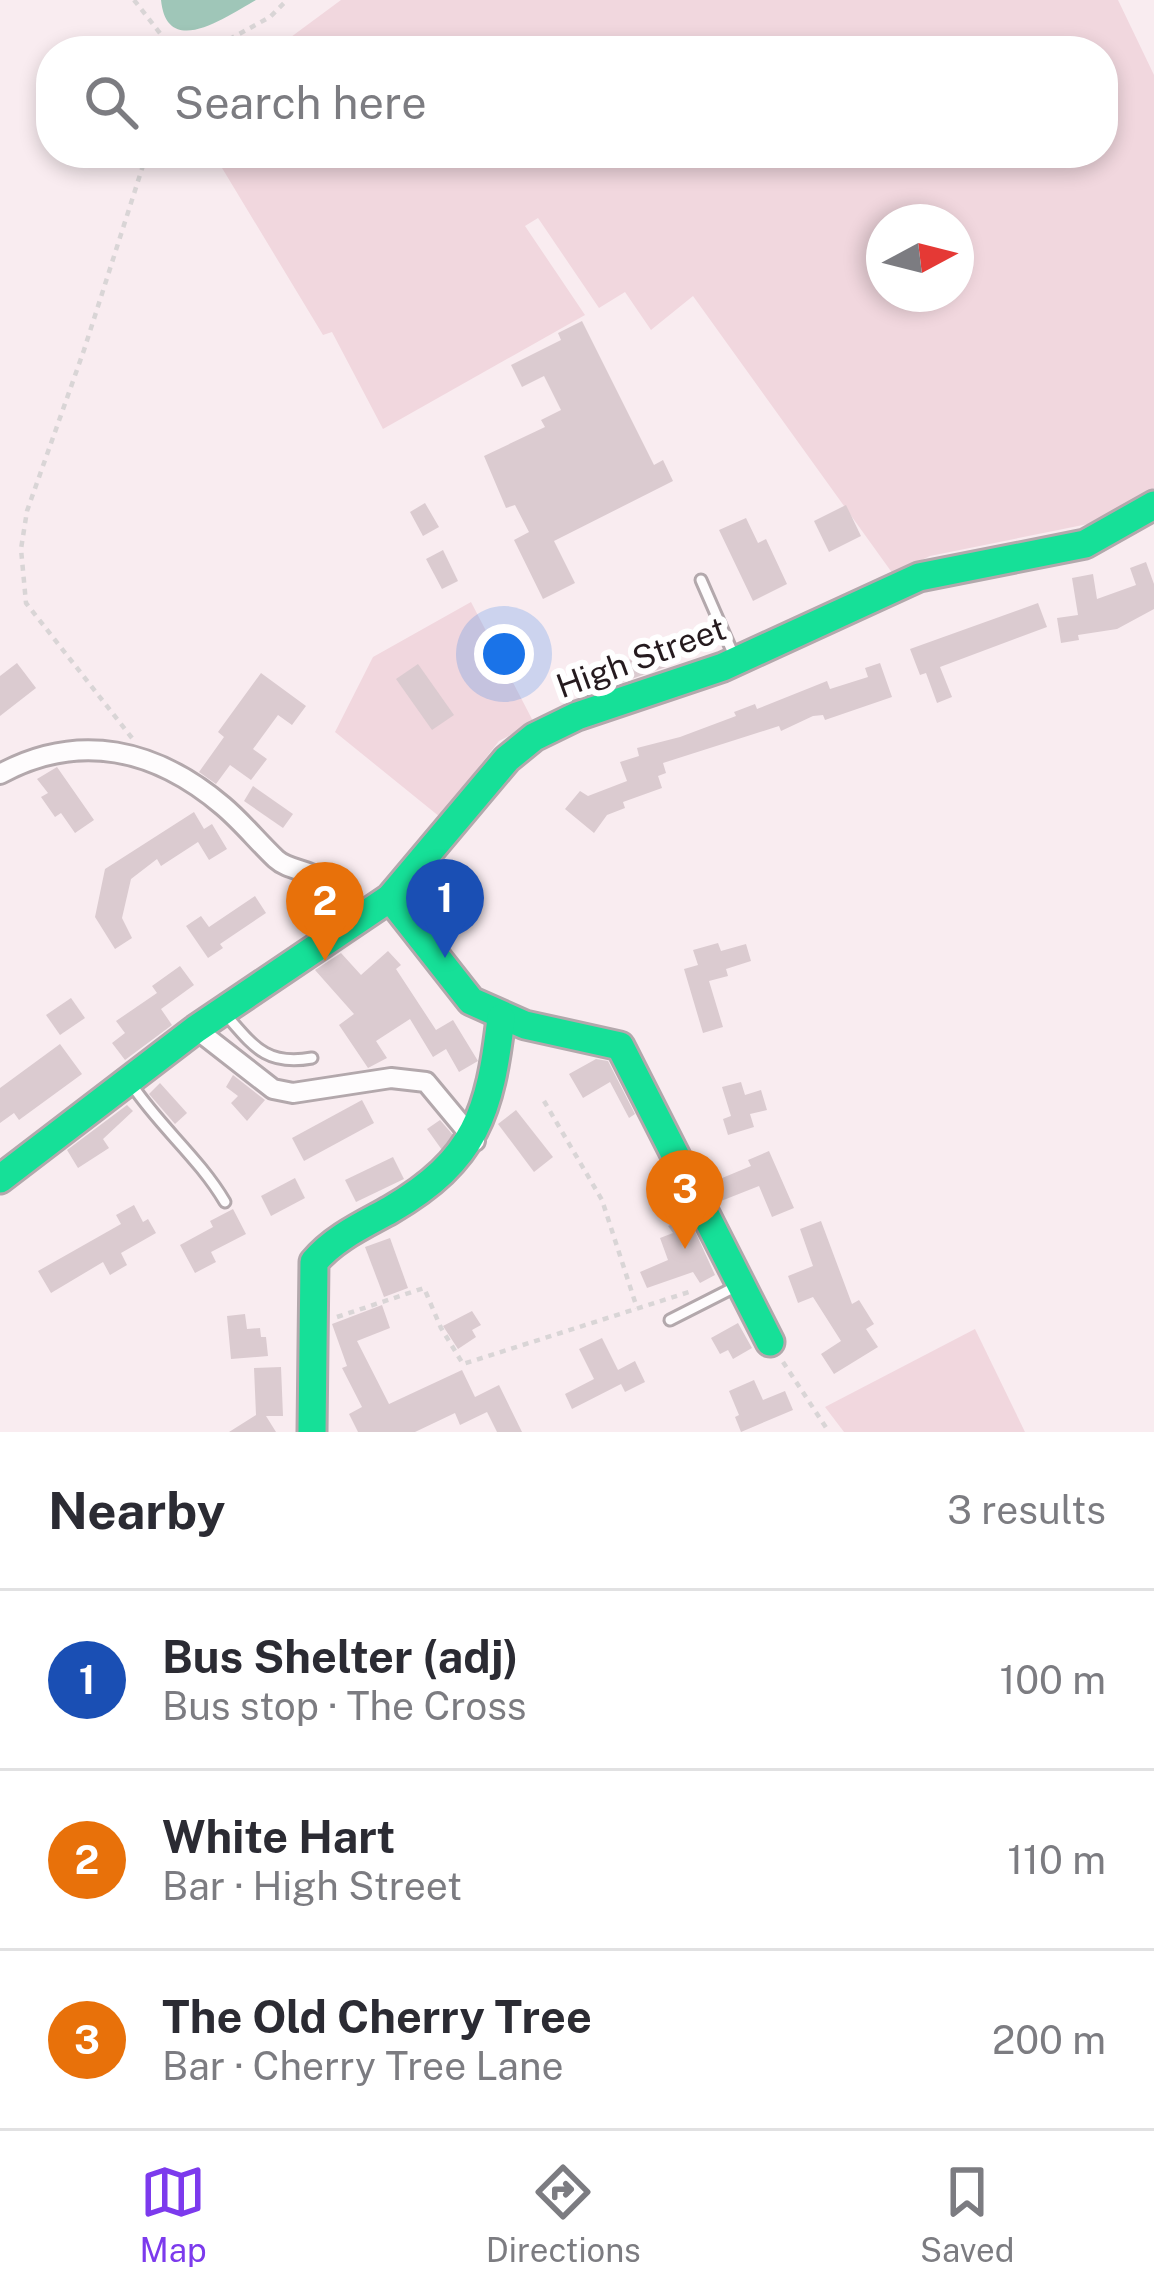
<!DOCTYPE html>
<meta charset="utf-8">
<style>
:root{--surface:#fff;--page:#f2f2f3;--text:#2b2b33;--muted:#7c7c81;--line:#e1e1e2;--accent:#7c3aed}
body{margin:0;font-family:"Public Sans",sans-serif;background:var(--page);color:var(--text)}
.compass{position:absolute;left:866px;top:204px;width:108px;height:108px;border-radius:50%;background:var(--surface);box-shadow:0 6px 18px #0003;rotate:83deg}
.you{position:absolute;left:504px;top:654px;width:42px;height:42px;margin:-30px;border:9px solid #fff;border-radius:50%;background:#1a73e8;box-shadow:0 0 0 18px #1a73e833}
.badge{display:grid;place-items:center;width:78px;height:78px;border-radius:50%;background:var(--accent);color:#fff;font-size:39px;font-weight:700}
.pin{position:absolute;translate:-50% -99px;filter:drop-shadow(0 3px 6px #0008)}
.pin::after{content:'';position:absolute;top:63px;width:42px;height:36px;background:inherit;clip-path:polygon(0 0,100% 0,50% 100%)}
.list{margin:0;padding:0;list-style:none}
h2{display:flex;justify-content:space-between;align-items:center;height:156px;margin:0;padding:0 48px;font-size:51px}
h2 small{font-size:39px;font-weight:400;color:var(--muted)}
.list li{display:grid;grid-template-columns:78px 1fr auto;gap:36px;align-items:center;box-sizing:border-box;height:180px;padding:0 48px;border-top:3px solid var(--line)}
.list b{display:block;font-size:45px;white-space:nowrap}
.list p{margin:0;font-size:39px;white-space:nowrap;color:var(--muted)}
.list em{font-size:39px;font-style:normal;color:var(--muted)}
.icon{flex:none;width:66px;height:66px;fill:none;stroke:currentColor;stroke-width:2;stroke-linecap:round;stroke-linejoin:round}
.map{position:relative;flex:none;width:1154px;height:1432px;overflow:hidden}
.search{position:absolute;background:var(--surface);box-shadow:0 6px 18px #0003;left:36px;right:36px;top:36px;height:132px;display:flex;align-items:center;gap:30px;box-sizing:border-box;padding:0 42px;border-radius:48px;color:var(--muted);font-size:45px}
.sheet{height:696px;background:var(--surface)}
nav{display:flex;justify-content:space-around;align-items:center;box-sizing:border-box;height:168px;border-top:3px solid var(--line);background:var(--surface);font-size:33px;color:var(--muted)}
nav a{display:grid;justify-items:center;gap:6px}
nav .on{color:var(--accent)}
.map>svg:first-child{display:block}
</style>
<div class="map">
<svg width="1154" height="1432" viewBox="0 0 1154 1432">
<rect width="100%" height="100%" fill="#f9ecf0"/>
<g fill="#f1d7de" fill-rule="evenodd">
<path d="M341 0H1118L1154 75V488L1088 524 930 556 893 574 693 296 651 330 625 292 599 308 538 218 525 226 585 315 383 429 332 332 323 335 213 153H1103V51H272ZM884 222H956V294H884Z"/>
<path d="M471 602 534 723 499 741 440 817 335 732 373 657Z"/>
<path d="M975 1329 1025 1432H844L825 1407Z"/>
</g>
<path fill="#9fc6b8" d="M161 0H256C227 16 167 60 161 0Z"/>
<g fill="#dbcbd0">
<path d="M582 321 654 465 663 460 673 481 554 541 575 583 543 599 514 540 529 532 515 505 506 508 484 456 545 427 541 420 561 410 544 376 522 387 511 365 561 340 558 333Z"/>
<path d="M425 503 439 527 423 536 410 512Z"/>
<path d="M846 505 861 536 829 552 814 521Z"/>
<path d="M746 518 758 543 766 539 787 584 753 601 719 530Z"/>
<path d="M443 550 458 581 442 589 426 559Z"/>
<path d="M1146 562 1154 584V609L1117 629 1078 635 1079 640 1061 643 1057 618 1078 615 1072 578 1093 574 1097 599 1136 585 1130 568Z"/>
<path d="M1038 603 1047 627 940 667 952 697 937 703 926 673 920 675 910 649Z"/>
<path d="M660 649 666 667 617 684 611 666Z"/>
<path d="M17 663 36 688 0 716V676Z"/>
<path d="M880 663 892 697 825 720 823 715 813 716 781 731 779 726 663 763 666 773 658 776 662 788 623 802 625 808 607 815 594 833 565 809 580 791 588 796 627 781 620 762 639 756 637 748 680 737 736 716 734 712 755 704 757 709 827 681 830 689 868 677 865 668Z"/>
<path d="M418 664 454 715 432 730 396 679Z"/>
<path d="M261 673 306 706 292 725 278 715 253 749 267 759 251 780 230 765 216 784 199 772 224 737 218 732Z"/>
<path d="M57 767 94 820 75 833 61 813 55 817 41 797 48 793 37 779Z"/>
<path d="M253 786 293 814 283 828 244 801Z"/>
<path d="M194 812 204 829 212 824 227 849 209 860 198 842 161 866 157 859 131 879 122 918 132 938 115 949 95 917 105 869Z"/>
<path d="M255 896 266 913 220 944 223 948 208 958 186 926 201 916 209 927Z"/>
<path d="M718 943 721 951 746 944 751 961 726 969 728 976 709 981 723 1027 703 1033 684 969 698 965 693 950Z"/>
<path d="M388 951 401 965 396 969 436 1030 453 1020 478 1061 459 1072 446 1049 433 1057 410 1019 376 1041 387 1058 368 1068 339 1025 354 1014 315 970 341 953 361 975Z"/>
<path d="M180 966 194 985 161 1009 172 1025 125 1060 112 1043 125 1033 116 1021 157 993 152 986Z"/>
<path d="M71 998 85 1018 60 1035 46 1015Z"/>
<path d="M60 1044 82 1074 19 1120 14 1113 0 1123V1088Z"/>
<path d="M596 1059 608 1061 635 1114 629 1118 610 1082 583 1098 569 1074Z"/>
<path d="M233 1075 265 1100 247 1121 231 1103 238 1096 226 1087Z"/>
<path d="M741 1082 745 1095 761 1090 767 1110 750 1114 754 1127 728 1135 723 1119 731 1116 722 1087Z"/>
<path d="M160 1083 187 1113 175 1124 149 1094Z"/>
<path d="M362 1100 374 1123 304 1161 292 1138Z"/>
<path d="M127 1105 133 1111 103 1139 109 1148 78 1168 67 1150Z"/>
<path d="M516 1110 553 1157 534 1172 498 1124Z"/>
<path d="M440 1120 453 1135 442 1150 427 1129Z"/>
<path d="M769 1151 794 1208 772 1217 759 1186 721 1201 705 1171 710 1169 715 1181 751 1166 748 1160Z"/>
<path d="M393 1157 404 1179 356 1202 345 1180Z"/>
<path d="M295 1178 305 1198 271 1216 261 1196Z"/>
<path d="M134 1205 143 1222 148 1219 156 1233 121 1253 127 1265 110 1275 103 1262 51 1293 38 1271 121 1224 116 1215Z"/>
<path d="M233 1209 246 1234 211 1252 216 1262 195 1273 180 1245 213 1227 210 1221Z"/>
<path d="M688 1216 715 1275 700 1283 693 1272 647 1288 640 1272 668 1260 660 1238 673 1233 668 1226Z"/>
<path d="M821 1221 852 1304 859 1300 874 1324 866 1329 878 1347 834 1374 821 1354 841 1341 813 1297 798 1303 788 1276 813 1266 800 1229Z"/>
<path d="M390 1238 408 1288 384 1297 365 1247Z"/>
<path d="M382 1305 390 1328 357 1341 389 1404 462 1370 475 1397 499 1385 522 1432H497L487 1412 460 1425 455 1413 415 1432H358L349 1414 362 1407 342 1368 347 1366 332 1324Z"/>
<path d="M472 1311 481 1325 472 1330 476 1337 458 1349 443 1326Z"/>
<path d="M245 1314 247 1329 260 1328 261 1337H266L268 1356 231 1359 227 1316Z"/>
<path d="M738 1323 752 1348 733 1359 728 1350 720 1354 711 1338Z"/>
<path d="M602 1338 618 1370 635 1361 645 1382 625 1392 621 1384 572 1409 565 1394 594 1379 579 1349Z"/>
<path d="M281 1367 283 1416H266L276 1432H229L256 1415 254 1368Z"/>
<path d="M754 1380 763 1400 785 1391 793 1410 741 1432 735 1417 739 1415 729 1391Z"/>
</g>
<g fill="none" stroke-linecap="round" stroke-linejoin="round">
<defs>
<g id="lane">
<path d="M701 580 735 658"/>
<path d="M227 1016C254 1047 267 1066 312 1058"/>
<path d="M132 1085C160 1127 199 1158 225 1202"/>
<path d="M670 1320 735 1287"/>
</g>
<g id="street">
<path d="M0 774C79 731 156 749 223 806 242 822 258 842 276 859 288 870 306 869 318 878 332 888 342 908 352 922"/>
<path d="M196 1029 273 1089 293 1093 391 1078 426 1082 475 1141"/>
</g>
<g id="fast">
<path d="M390 898 471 1001 525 1025 620 1046 770 1342"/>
<path d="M0 1179 196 1029 390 898 507 759 534 737 577 716 723 667 919 577 1085 544 1154 505"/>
<path d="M312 1432 314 1262C334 1238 363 1225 390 1210 476 1160 490 1112 501 1018"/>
</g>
</defs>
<use href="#lane" stroke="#b3a8ac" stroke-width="15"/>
<use href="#street" stroke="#b3a8ac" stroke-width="24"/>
<use href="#fast" stroke="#b3a8ac" stroke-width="33"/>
<g stroke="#d9d5d6" stroke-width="4.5" stroke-dasharray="6 6" stroke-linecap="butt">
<path d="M134 0 174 51"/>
<path d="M208 51 270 17 287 0"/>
<path d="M132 738 26 603 21 549 27 511 84 350 147 153"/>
<path d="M544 1101 602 1200 637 1308"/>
<path d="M337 1317 424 1288 441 1328 463 1364 689 1292"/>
<path d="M783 1362 829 1432"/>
</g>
<use href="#lane" stroke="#fefcfd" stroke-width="9"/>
<use href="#street" stroke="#fefcfd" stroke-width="18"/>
<use href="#fast" stroke="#16e098" stroke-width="27"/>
</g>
<g text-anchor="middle" stroke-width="12" stroke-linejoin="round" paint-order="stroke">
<g font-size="33" fill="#251a1e" stroke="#fff">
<text transform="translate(641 657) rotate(-20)" y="12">High Street</text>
</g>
</g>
</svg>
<svg class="compass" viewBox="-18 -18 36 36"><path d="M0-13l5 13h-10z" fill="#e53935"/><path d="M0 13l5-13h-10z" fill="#7c7c81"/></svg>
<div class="you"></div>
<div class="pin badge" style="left:445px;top:958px;background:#1a4fb4">1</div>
<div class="pin badge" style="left:325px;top:961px;background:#e8710a">2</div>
<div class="pin badge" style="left:685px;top:1249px;background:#e8710a">3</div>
<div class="search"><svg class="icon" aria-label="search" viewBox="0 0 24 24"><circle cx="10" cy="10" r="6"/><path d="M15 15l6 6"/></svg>Search here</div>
</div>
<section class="sheet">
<h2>Nearby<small>3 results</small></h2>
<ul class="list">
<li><span class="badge" style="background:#1a4fb4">1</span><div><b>Bus Shelter (adj)</b><p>Bus stop · The Cross</p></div><em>100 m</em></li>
<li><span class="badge" style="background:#e8710a">2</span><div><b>White Hart</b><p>Bar · High Street</p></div><em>110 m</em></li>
<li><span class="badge" style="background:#e8710a">3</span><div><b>The Old Cherry Tree</b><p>Bar · Cherry Tree Lane</p></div><em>200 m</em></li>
</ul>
</section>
<nav>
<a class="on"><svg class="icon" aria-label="map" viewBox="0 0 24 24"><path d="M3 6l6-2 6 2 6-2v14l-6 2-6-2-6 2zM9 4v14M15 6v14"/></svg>Map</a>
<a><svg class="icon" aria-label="directions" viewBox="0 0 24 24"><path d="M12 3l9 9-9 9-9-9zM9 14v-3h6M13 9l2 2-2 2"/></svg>Directions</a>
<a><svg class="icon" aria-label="saved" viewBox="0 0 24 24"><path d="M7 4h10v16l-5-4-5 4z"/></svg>Saved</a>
</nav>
